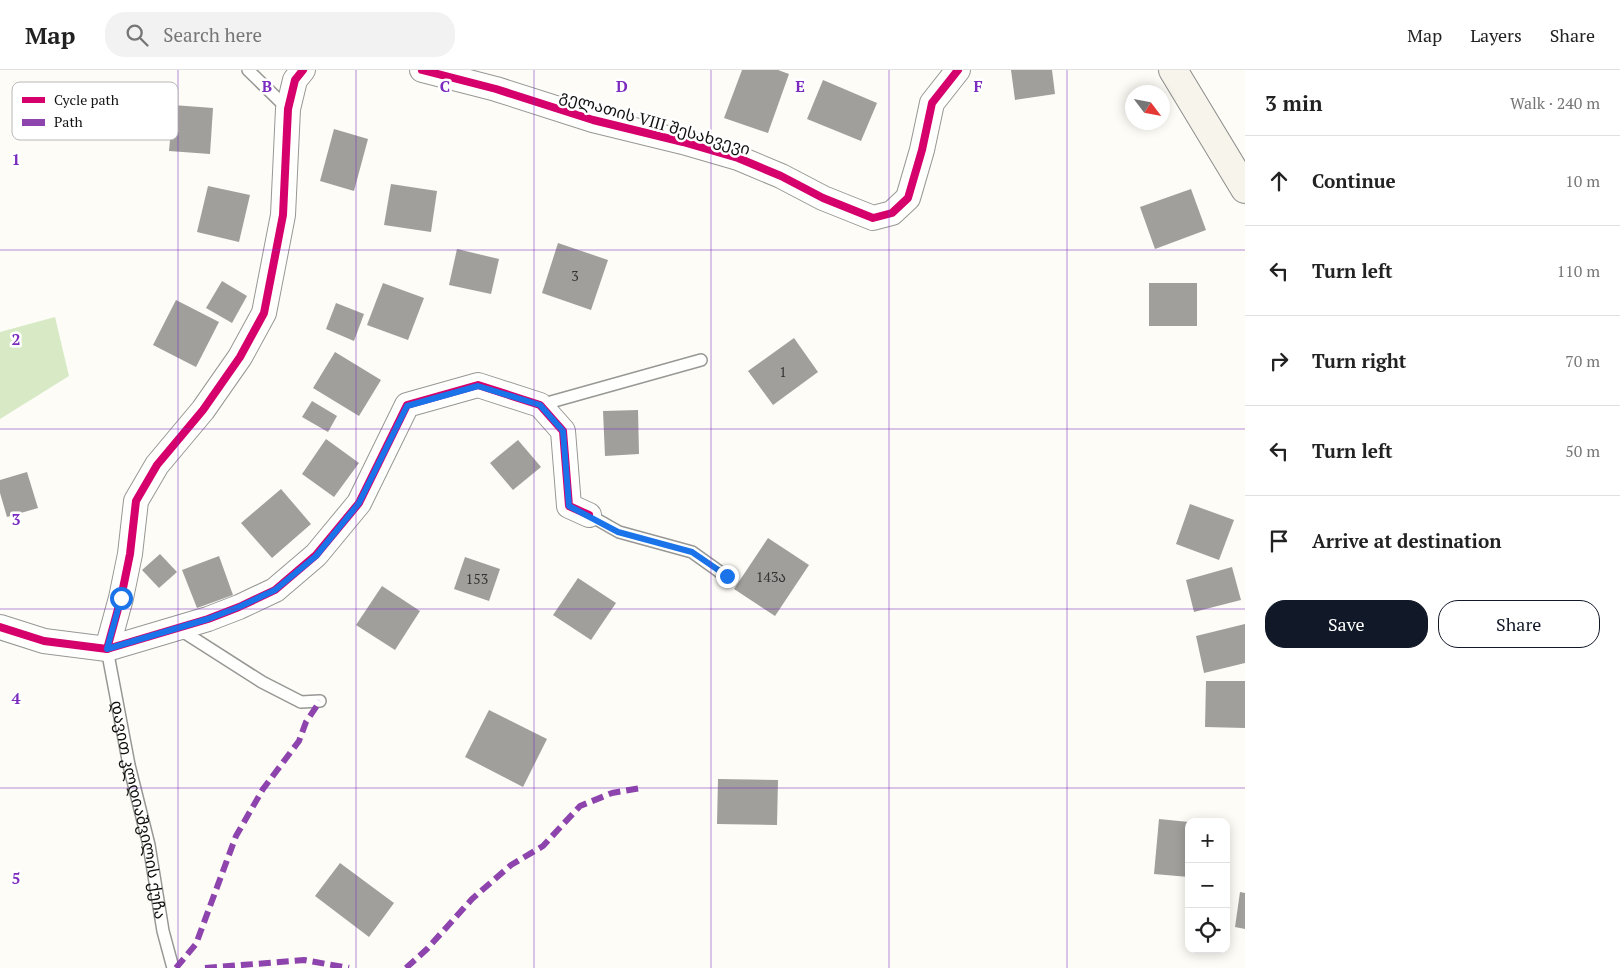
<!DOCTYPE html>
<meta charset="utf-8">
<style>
:root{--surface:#fff;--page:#f2f2f2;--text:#222;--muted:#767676;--line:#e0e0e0;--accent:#111827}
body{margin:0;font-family:"PT Serif","Noto Sans Georgian",serif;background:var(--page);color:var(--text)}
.controls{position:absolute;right:15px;bottom:15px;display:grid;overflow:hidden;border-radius:10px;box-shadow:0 2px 12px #0003}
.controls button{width:45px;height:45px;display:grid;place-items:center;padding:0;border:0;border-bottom:1px solid var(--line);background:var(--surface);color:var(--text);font:25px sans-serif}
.compass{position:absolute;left:1125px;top:15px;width:45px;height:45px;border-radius:50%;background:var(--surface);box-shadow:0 2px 12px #0003;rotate:122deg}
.stop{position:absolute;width:15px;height:15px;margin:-11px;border:4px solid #1a73e8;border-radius:50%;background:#fff}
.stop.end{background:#1a73e8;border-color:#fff;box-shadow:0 1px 5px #0008}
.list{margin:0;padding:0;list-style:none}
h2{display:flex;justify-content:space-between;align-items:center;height:65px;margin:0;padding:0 20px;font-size:21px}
h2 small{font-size:16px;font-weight:400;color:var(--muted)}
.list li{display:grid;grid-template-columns:32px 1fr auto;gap:15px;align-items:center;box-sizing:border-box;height:90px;padding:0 20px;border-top:1px solid var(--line)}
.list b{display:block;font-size:19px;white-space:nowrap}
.list em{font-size:16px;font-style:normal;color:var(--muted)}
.actions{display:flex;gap:10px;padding:15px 20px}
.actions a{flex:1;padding:11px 0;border:1px solid var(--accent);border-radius:20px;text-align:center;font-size:18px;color:var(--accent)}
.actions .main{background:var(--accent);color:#fff}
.icon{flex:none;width:28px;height:28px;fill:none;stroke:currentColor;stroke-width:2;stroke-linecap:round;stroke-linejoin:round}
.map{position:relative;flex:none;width:1245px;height:898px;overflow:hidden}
header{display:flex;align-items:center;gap:30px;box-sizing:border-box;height:70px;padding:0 25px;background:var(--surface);border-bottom:1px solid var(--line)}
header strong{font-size:24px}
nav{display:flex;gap:28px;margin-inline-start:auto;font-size:18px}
.search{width:350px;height:45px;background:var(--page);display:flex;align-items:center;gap:12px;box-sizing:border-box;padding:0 18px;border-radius:20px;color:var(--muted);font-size:19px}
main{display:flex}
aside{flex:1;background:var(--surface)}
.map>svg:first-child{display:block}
</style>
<header>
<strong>Map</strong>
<div class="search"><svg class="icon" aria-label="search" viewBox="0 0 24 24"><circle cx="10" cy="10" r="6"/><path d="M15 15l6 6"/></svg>Search here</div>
<nav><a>Map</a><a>Layers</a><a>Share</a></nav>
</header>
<main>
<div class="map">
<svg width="1245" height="898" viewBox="0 0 1245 898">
<rect width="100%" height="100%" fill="#fdfcf7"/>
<path fill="#d8eac5" d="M55 247 69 306 0 349V262Z"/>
<g fill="#a19f9c">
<path d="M742 0H778L789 4 768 63 724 48Z"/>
<path d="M1011 0H1052L1055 24 1015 30Z"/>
<path d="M823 10 877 33 861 71 807 49Z"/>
<path d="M173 35 213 38 210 84 169 81Z"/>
<path d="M334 59 368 69 354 121 320 111Z"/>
<path d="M391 114 437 121 431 162 384 155Z"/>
<path d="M208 116 250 125 239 172 197 162Z"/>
<path d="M1191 119 1206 160 1155 179 1140 137Z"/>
<path d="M558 173 608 190 591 240 542 223Z"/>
<path d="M457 179 499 189 491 224 449 215Z"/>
<path d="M222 211 247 226 232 253 206 238Z"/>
<path d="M383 213 424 228 408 270 367 255Z"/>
<rect x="1149" y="213" width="48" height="43"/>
<path d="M176 230 219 252 196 297 153 275Z"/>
<path d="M336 233 364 244 354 271 326 259Z"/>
<path d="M794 268 818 302 773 335 748 301Z"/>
<path d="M335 282 381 310 359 346 313 318Z"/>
<path d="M312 331 337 346 328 362 302 347Z"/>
<path d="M638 340 639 384 605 386 603 341Z"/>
<path d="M326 369 359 393 334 427 302 404Z"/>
<path d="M518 370 541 397 513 420 490 393Z"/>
<path d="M27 402 38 438 7 447 0 423V410Z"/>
<path d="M281 419 311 454 272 488 241 453Z"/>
<path d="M1190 434 1234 450 1219 490 1176 474Z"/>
<path d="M768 468 809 495 775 546 734 519Z"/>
<path d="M160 484 177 502 159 518 142 500Z"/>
<path d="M219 486 233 525 197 538 182 500Z"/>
<path d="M465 487 500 499 489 531 454 519Z"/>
<path d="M1232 497 1241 530 1194 542 1186 510Z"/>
<path d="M578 508 616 533 591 570 553 545Z"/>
<path d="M382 516 420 541 395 580 356 555Z"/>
<path d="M1245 554V593L1204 603 1196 566Z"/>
<path d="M1206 611H1245V658L1205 657Z"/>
<path d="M489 640 547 669 523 717 465 687Z"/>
<path d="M718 709 778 710 777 755 717 754Z"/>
<path d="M1159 749 1189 752V807L1154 804Z"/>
<path d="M340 793 394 833 369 867 315 826Z"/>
<path d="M1240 822 1245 823V859L1235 857Z"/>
</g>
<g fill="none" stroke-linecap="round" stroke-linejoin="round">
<defs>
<g id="lane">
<path d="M248 0 288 39"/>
<path d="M540 335 701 290"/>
<path d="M589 445 619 462 692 482 727 507"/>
<path d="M179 559 262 612 301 632 320 631"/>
<path id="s1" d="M107 579 129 695 149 775 163 861 173 898"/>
</g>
<g id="street">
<path d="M422 0 496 19 593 50 683 72 738 88 781 106 823 128 873 148 892 143 908 128 922 80 932 33 958 0"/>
<path d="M0 557 44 571 107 579 208 549 239 537 275 520 316 485 359 433 407 335 478 315 540 335 563 361 569 436 589 445"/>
<path d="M107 579 121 528 130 484 136 431 157 395 203 340 240 287 264 243 283 145 288 39 295 10 303 0"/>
</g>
<path id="secondary" d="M1173 0 1245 119"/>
</defs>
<use href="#lane" stroke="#979795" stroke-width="14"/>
<use href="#street" stroke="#979795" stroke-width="26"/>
<use href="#secondary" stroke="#8e8d8b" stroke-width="30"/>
<use href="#lane" stroke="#fffffe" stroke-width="11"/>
<use href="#street" stroke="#fffffe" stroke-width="24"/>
<use href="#secondary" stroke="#f6f4eb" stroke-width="28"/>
<g stroke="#8e44ad" stroke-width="6" stroke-dasharray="12 6" stroke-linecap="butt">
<path d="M176 898 196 874 236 766 263 719 299 671 306 652 320 631"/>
<path d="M205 898 304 890 349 898"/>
<path d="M406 898 427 879 472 829 511 795 543 776 580 736 612 723 641 718"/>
</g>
<defs>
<g id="cycleway">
<path d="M422 0 496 19 593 50 683 72 738 88 781 106 823 128 873 148 892 143 908 128 922 80 932 33 958 0"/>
<path d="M0 557 44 571 107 579 208 549 239 537 275 520 316 485 359 433 407 335 478 315 540 335 563 361 569 436 589 445"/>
<path d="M107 579 121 528 130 484 136 431 157 395 203 340 240 287 264 243 283 145 288 39 295 10 303 0"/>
</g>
</defs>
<use href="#cycleway" stroke="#fff" stroke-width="11"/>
<use href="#cycleway" stroke="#d6006c" stroke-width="8"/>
</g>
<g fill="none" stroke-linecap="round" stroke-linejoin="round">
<path stroke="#1a73e8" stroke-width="6" d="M121 528 107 579 208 549 239 537 275 520 316 486 359 433 407 336 478 316 540 335 563 361 569 436 618 462 692 482 727 506"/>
</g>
<path fill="none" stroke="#7b2cbf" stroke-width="1" stroke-opacity="0.55" d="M178 0V898M356 0V898M534 0V898M711 0V898M889 0V898M1067 0V898M0 180H1245M0 359H1245M0 539H1245M0 718H1245"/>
<g text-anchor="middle" stroke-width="5" stroke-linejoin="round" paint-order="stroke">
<g font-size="14" fill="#353434">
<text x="575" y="211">3</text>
<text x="783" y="307">1</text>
<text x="771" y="512">143ა</text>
<text x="477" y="514">153</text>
</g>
<g font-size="16" fill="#111" stroke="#fff">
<text transform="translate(655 52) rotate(16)" y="6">გელათის VIII შესახვევი</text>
<text dy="6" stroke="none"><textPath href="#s1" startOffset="164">დავით კლდიაშვილის ქუჩა</textPath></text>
</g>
</g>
<rect x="12" y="12" width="166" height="58" rx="8" fill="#fff" stroke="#b8b8b8" stroke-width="1"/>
<rect x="22" y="27" width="23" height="6" fill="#d6006c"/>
<rect x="22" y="49" width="23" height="7" fill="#8e44ad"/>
<g font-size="14" fill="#111">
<text x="54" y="35">Cycle path</text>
<text x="54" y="57">Path</text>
</g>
<g font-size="16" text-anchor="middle" font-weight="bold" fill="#7b2cbf" stroke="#fff" stroke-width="5" stroke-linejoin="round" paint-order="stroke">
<text x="267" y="22">B</text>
<text x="445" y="22">C</text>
<text x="622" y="22">D</text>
<text x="800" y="22">E</text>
<text x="978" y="22">F</text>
<text x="16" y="95">1</text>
<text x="16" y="275">2</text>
<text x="16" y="455">3</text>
<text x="16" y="634">4</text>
<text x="16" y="814">5</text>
</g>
</svg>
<div class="controls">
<button>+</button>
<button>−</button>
<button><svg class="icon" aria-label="locate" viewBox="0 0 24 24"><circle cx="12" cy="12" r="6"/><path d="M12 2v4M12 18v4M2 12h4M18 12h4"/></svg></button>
</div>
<svg class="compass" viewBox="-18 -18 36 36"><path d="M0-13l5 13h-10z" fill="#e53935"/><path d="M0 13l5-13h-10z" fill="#767676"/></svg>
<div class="stop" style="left:121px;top:528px"></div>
<div class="stop end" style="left:727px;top:506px"></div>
</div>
<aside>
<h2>3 min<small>Walk · 240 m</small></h2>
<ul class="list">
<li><svg class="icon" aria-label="ahead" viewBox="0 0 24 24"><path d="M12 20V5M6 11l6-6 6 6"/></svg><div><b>Continue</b></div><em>10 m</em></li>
<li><svg class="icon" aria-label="left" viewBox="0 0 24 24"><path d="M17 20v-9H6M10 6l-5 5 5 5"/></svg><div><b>Turn left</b></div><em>110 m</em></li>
<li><svg class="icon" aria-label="right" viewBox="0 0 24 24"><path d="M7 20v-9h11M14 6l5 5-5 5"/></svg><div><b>Turn right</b></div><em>70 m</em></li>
<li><svg class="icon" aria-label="left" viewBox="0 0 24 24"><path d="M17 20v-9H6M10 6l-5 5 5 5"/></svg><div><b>Turn left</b></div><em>50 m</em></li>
<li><svg class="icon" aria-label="arrive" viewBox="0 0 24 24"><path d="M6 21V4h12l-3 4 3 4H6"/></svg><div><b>Arrive at destination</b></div></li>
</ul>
<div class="actions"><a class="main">Save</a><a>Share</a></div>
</aside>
</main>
